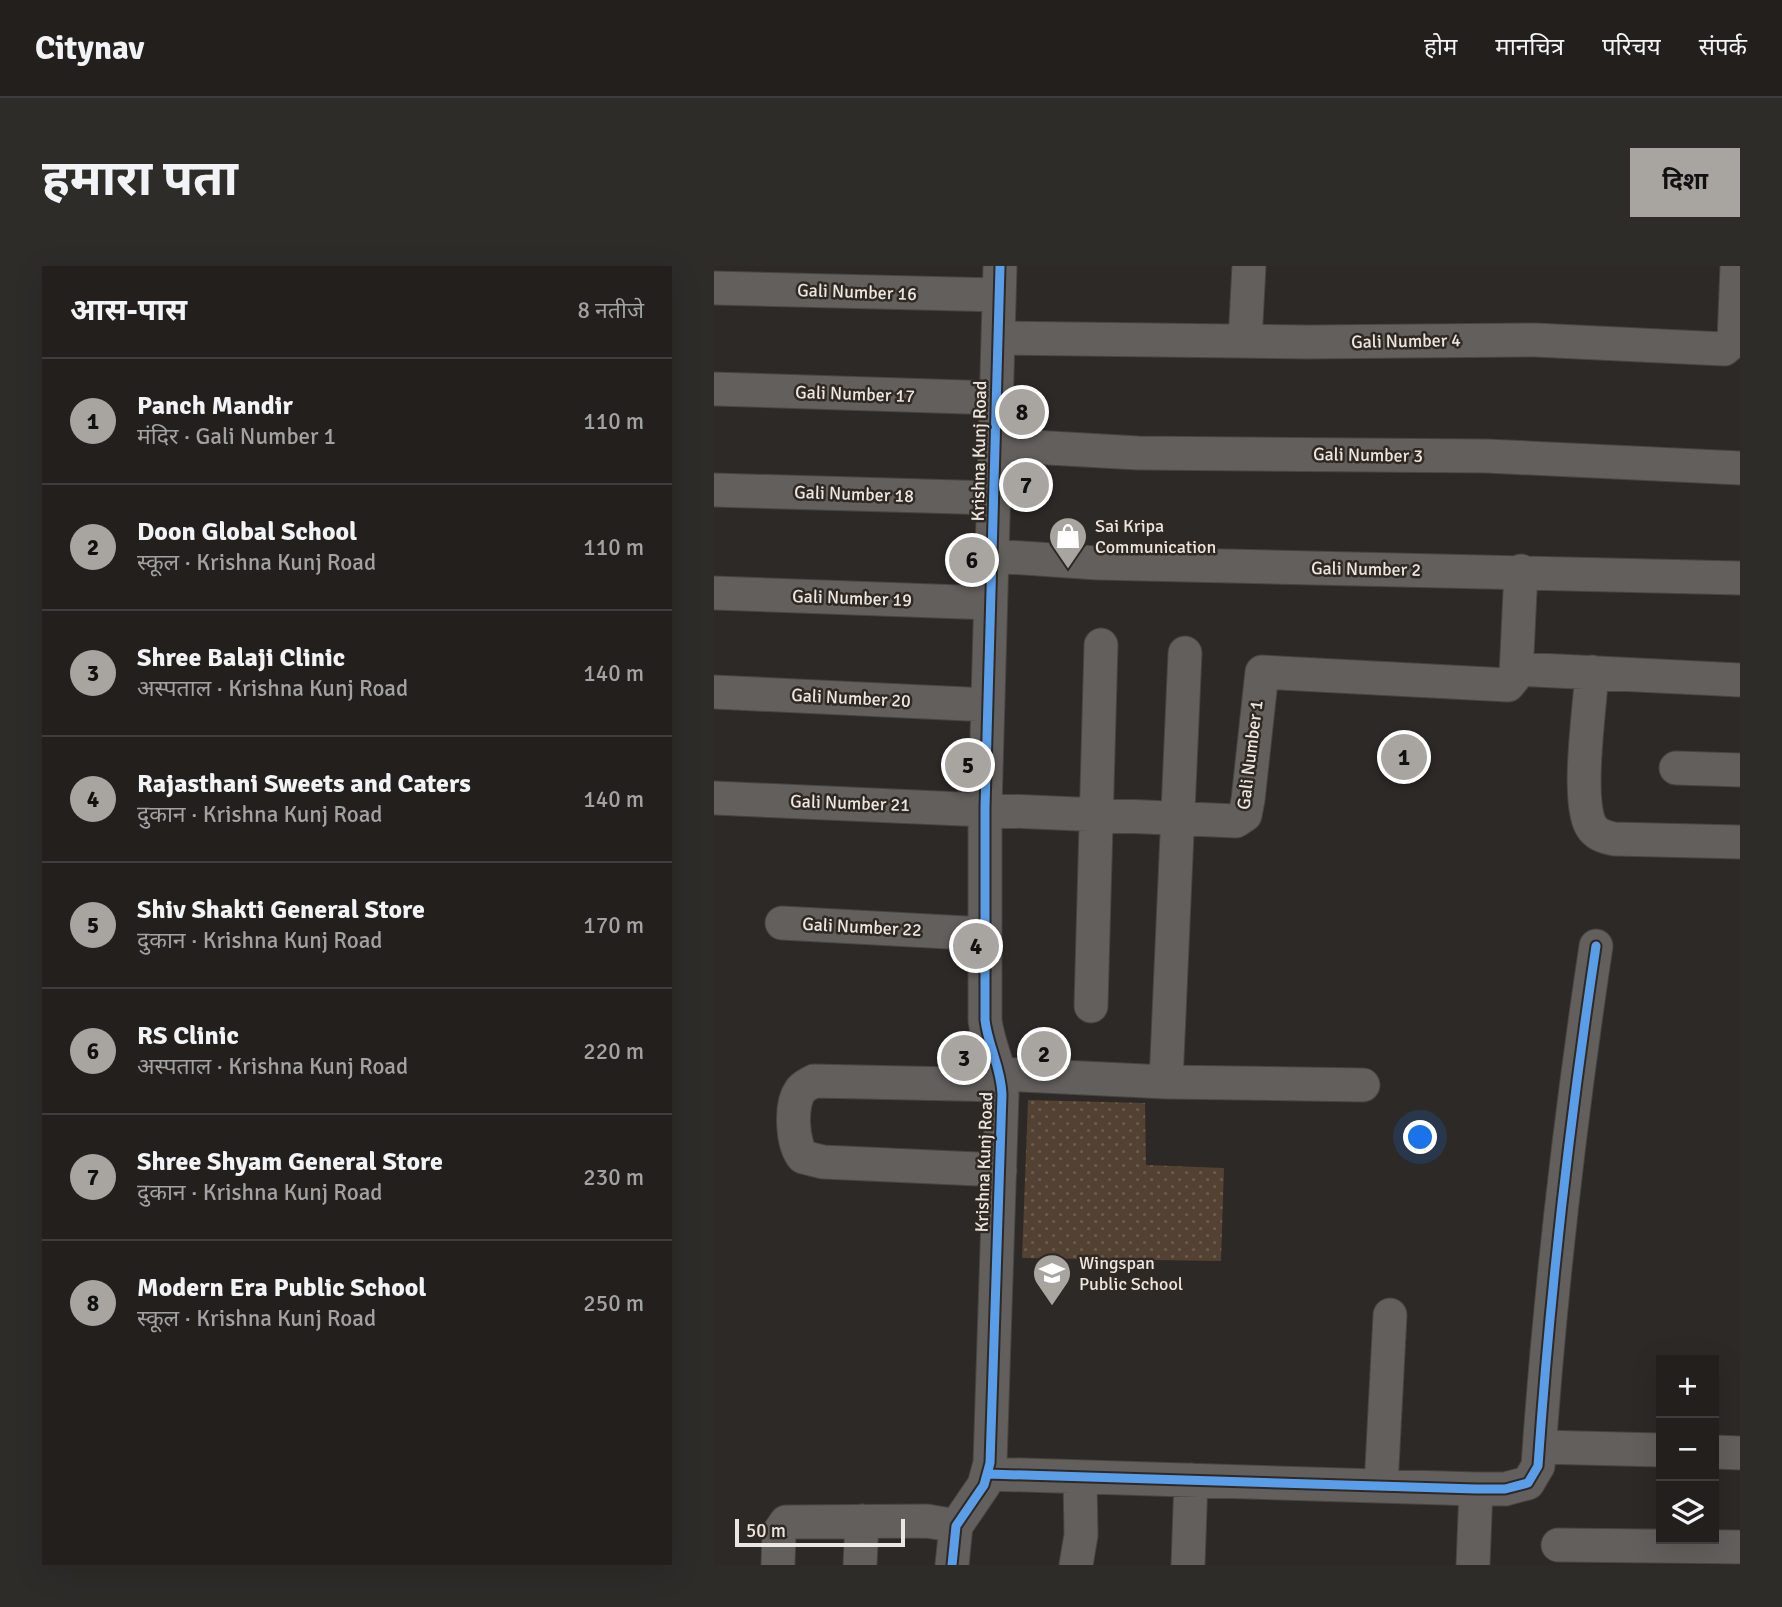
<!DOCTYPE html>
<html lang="hi">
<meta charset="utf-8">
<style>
body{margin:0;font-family:Signika,"Noto Sans Devanagari",sans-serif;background:#2e2c29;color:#f1f3f6}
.controls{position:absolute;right:21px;bottom:21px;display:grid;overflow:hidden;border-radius:0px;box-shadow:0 7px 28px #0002}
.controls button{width:63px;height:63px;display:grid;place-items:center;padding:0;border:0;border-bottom:2px solid #3f3d3b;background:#221f1c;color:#f1f3f6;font:35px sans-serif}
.scale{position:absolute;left:21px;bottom:18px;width:170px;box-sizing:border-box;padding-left:7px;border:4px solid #ebe6e2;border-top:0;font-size:19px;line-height:24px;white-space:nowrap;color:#ebe6e2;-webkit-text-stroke:5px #302923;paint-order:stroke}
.you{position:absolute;left:707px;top:872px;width:24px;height:24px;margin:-18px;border:5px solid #fff;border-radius:50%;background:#1a73e8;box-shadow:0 0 0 10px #1a73e833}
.badge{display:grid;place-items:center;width:46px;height:46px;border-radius:50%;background:#a8a4a0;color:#111;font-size:23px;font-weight:700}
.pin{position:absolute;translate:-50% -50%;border:4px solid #fff;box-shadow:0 2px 7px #0006}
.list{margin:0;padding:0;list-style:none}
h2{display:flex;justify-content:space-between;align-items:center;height:91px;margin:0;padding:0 28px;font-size:30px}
h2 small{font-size:23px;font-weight:400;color:#a2a2a3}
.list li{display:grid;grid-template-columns:46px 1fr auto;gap:21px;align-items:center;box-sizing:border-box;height:126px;padding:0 28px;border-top:2px solid #3f3d3b}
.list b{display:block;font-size:26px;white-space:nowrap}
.list p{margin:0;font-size:23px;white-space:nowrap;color:#a2a2a3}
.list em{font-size:23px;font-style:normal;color:#a2a2a3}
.icon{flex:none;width:38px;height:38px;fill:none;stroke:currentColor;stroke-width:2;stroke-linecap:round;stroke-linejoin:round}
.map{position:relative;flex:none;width:1026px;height:1299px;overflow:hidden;border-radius:0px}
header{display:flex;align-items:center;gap:42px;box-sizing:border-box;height:98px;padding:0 35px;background:#221f1c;border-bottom:2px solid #3f3d3b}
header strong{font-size:33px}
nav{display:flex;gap:38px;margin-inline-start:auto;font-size:24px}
.intro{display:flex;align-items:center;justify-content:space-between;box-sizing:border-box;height:168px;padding:0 42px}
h1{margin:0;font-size:49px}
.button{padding:18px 32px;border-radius:0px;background:#a8a4a0;color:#111;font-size:24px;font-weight:700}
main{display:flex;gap:42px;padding:0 42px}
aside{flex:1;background:#221f1c;border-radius:0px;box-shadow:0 7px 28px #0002}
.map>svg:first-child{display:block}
.park{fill:url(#park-dots)}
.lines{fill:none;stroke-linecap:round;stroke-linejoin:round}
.minor-casing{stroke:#484442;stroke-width:35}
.minor{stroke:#625f5c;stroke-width:33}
.cycleway-casing{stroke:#302923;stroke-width:13}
.cycleway{stroke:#5a9eea;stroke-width:9}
.labels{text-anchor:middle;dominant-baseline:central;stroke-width:5;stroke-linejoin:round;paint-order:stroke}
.street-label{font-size:18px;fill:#ebe6e2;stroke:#302923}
.poi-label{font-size:18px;fill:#ebe6e2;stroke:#302923;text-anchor:start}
</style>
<header>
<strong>Citynav</strong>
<nav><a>होम</a><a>मानचित्र</a><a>परिचय</a><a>संपर्क</a></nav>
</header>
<div class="intro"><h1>हमारा पता</h1><a class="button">दिशा</a></div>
<main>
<aside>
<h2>आस-पास<small>8 नतीजे</small></h2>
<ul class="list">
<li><span class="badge">1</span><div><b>Panch Mandir</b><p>मंदिर · Gali Number 1</p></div><em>110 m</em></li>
<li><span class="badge">2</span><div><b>Doon Global School</b><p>स्कूल · Krishna Kunj Road</p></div><em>110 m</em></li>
<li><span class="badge">3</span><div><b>Shree Balaji Clinic</b><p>अस्पताल · Krishna Kunj Road</p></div><em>140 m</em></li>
<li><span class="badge">4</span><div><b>Rajasthani Sweets and Caters</b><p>दुकान · Krishna Kunj Road</p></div><em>140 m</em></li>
<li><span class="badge">5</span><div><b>Shiv Shakti General Store</b><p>दुकान · Krishna Kunj Road</p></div><em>170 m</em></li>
<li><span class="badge">6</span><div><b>RS Clinic</b><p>अस्पताल · Krishna Kunj Road</p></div><em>220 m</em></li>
<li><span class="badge">7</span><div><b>Shree Shyam General Store</b><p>दुकान · Krishna Kunj Road</p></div><em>230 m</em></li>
<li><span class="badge">8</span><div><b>Modern Era Public School</b><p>स्कूल · Krishna Kunj Road</p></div><em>250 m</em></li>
</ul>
</aside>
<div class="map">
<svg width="1026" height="1299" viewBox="0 0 1026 1299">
<defs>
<pattern id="park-dots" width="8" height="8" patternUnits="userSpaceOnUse" patternTransform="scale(1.75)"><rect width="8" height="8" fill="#534132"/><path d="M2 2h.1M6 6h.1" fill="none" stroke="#6c5c4f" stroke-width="1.8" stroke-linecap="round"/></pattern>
</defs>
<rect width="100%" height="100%" fill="#2d2926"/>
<!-- park -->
<path class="park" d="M314,834L431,837L432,899L510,902L507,995L308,992Z"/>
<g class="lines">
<defs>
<path id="minor" d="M0,22L285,29
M284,72L593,76L821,74L1010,83L1020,75L1023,0
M531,75L535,0
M0,123L282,132
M282,179L424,187L772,190L1026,202
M0,224L280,232
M279,290L383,297L1026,312
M0,327L276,337
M802,403L1026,414
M878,406C876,440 862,533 877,560C882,569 891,571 900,573L1026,576
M0,426L274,439
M962,502L1026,504
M0,532L522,555L531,549L534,534L548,406L794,419L802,409L807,305
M68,657L271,668
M377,740L387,379
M287,808L452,816L649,819
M452,816L471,387
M286,904L109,896L89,891C78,878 76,839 86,825C89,820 95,818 100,815L288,819
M826,1181L947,1184
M1000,1186L1026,1187
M274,1208L762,1223H791L814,1217L824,1200C836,1025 856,853 882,680
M667,1220L676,1049
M844,1279L1026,1281
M64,1299L65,1266L72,1256L213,1255L242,1260
M146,1299L148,1255
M238,1299L242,1260L270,1219L276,1197L288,828C287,801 274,780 271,754V542L286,0
M362,1299L367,1269L366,1212
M474,1299L477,1214
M759,1299L762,1223"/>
</defs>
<!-- minor casing -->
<use href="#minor" class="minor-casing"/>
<!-- minor -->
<use href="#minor" class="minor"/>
<defs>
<path id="cycleway" d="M274,1208L762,1223H791L814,1217L824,1200C836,1025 856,853 882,680
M238,1299L242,1260L270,1219L276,1197L288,828C287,801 274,780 271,754V542L286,0"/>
</defs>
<!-- cycleway casing -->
<use href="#cycleway" class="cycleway-casing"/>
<!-- cycleway -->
<use href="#cycleway" class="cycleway"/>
</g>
<!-- icons -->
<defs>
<symbol id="shop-pin" viewBox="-11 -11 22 30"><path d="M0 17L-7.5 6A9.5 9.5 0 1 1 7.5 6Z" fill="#a8a4a0" stroke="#302923"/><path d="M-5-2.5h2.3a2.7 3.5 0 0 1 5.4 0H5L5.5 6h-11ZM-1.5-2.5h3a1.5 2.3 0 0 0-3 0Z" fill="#fff"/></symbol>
<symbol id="school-pin" viewBox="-11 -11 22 30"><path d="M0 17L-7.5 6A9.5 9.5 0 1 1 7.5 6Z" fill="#a8a4a0" stroke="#302923"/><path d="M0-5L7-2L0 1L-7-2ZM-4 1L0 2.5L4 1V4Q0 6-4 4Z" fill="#fff"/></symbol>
</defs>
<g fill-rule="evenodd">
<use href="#shop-pin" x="332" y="248" width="44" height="60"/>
<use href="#school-pin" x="316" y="985" width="44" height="60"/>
</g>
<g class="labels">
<!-- street labels -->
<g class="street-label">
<text transform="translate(143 26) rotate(2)">Gali Number 16</text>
<text transform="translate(692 75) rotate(-1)">Gali Number 4</text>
<text transform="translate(141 128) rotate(2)">Gali Number 17</text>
<text transform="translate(265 185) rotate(-89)">Krishna Kunj Road</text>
<text transform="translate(654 189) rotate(1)">Gali Number 3</text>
<text transform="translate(140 228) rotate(2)">Gali Number 18</text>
<text transform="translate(652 303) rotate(1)">Gali Number 2</text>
<text transform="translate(138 332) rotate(2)">Gali Number 19</text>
<text transform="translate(137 432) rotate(3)">Gali Number 20</text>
<text transform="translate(536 489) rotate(-83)">Gali Number 1</text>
<text transform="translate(136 537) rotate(2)">Gali Number 21</text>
<text transform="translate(148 661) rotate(3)">Gali Number 22</text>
<text transform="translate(270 896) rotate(-88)">Krishna Kunj Road</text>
</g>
<!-- poi labels -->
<g class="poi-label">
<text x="381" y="260">Sai Kripa<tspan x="381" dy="21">Communication</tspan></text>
<text x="365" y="997">Wingspan<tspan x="365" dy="21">Public School</tspan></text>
</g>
</g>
</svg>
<div class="controls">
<button>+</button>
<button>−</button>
<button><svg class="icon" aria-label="layers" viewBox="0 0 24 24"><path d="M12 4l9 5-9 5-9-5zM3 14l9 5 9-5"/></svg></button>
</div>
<div class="scale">50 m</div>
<div class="you"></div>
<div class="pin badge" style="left:690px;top:491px">1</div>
<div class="pin badge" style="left:330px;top:788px">2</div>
<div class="pin badge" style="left:250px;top:792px">3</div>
<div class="pin badge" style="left:262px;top:680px">4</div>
<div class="pin badge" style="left:254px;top:499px">5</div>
<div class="pin badge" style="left:258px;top:294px">6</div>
<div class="pin badge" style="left:312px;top:219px">7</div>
<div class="pin badge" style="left:308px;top:146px">8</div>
</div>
</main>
